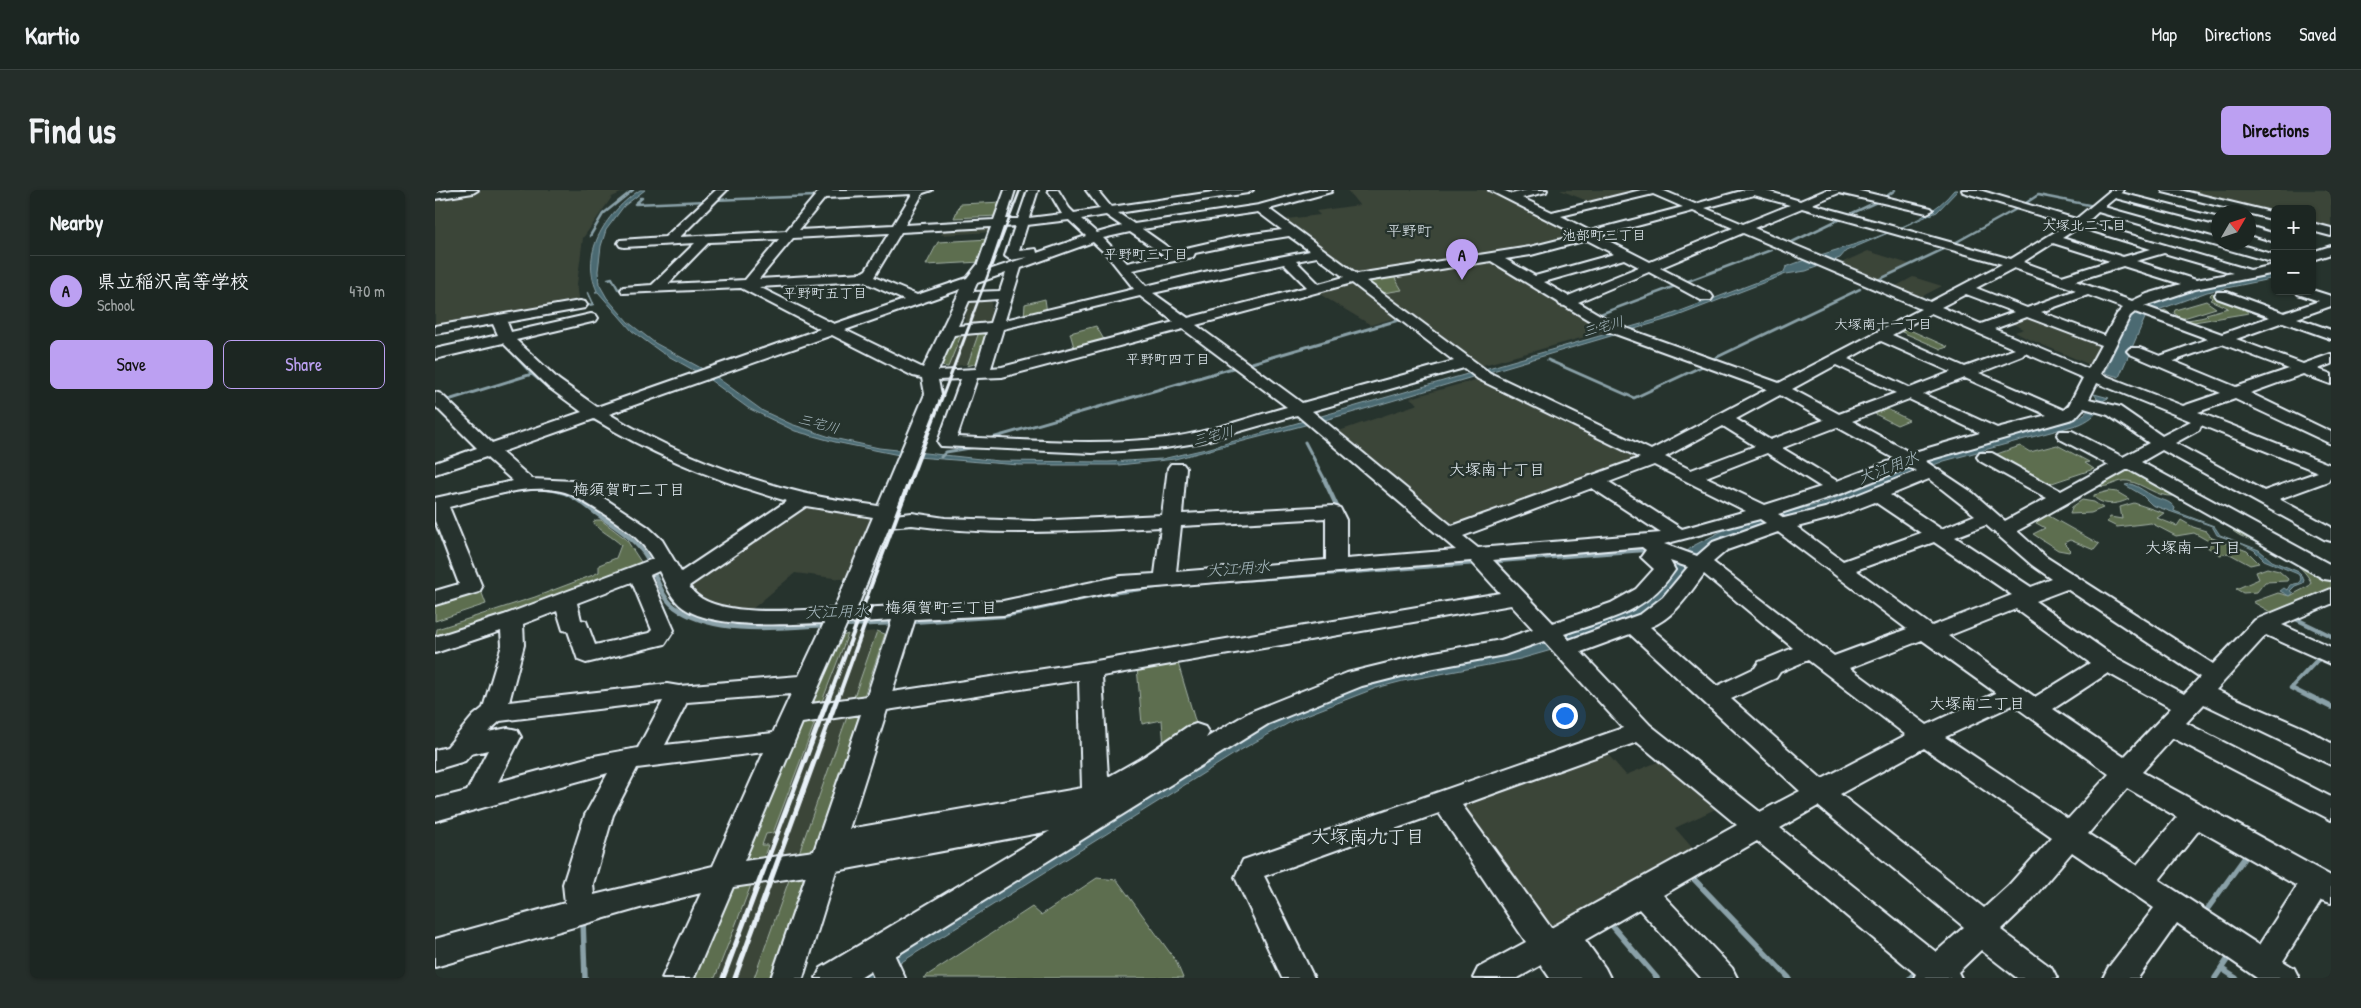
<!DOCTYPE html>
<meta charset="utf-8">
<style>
body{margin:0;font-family:"Patrick Hand","Klee One",sans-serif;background:#252e2a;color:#f1f3f6}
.controls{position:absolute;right:15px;top:15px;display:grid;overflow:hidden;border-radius:8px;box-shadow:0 1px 4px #0004}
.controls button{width:45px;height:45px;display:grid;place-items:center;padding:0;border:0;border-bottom:1px solid #3a4340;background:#1c2622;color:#f1f3f6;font:25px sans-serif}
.compass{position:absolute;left:1776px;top:15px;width:45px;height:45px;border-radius:50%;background:#1c2622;box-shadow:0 1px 4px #0004;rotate:51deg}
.you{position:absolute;left:1129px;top:525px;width:18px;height:18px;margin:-12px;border:4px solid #fff;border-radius:50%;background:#1a73e8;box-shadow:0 0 0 8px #1a73e833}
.badge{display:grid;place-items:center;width:32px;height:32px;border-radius:50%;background:#bca0f2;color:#111;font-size:16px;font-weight:700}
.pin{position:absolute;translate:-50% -41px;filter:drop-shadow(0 1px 2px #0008)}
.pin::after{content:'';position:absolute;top:26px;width:18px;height:15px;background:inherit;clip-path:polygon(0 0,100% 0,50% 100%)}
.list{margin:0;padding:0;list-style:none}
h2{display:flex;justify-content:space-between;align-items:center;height:65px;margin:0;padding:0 20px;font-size:21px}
h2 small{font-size:16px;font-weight:400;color:#a0a5a5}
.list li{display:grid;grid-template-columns:32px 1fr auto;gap:15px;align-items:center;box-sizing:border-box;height:70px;padding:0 20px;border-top:1px solid #3a4340}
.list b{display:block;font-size:19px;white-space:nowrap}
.list p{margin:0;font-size:16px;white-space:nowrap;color:#a0a5a5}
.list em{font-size:16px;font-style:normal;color:#a0a5a5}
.actions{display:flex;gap:10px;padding:15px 20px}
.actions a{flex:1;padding:11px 0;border:1px solid #bca0f2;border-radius:8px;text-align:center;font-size:18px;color:#bca0f2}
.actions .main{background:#bca0f2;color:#111}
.map{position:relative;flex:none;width:1896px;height:788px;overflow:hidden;border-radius:8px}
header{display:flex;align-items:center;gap:30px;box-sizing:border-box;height:70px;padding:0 25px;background:#1c2622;border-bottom:1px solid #3a4340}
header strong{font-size:24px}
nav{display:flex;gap:28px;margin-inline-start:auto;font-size:18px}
.intro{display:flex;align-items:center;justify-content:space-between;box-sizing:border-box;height:120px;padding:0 30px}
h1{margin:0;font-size:35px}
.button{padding:12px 22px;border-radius:8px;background:#bca0f2;color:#111;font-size:18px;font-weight:700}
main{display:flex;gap:30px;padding:0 30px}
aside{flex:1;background:#1c2622;border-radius:8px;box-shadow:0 1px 4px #0004}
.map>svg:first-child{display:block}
.built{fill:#3b4439}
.green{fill:#5d6e50;stroke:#a2b0a4}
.water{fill:#4b6b72;stroke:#8aa1a8}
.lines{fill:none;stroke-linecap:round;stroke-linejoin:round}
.stream-far3{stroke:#8aa1a8;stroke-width:2.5}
.stream-far2{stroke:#8aa1a8;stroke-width:3}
.stream-far1{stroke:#8aa1a8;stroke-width:4.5}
.stream{stroke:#8aa1a8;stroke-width:5.5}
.minor-casing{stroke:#e8f1f8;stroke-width:4}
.minor{fill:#26332d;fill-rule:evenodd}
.rail-far3{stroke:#e8f1f8;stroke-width:2.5}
.rail-far2{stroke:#e8f1f8;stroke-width:3}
.rail-far1{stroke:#e8f1f8;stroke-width:4}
.rail{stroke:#e8f1f8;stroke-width:5}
.labels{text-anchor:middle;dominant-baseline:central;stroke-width:5;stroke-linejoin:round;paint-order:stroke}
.far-neighbourhood-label{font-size:14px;fill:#e8f1f8;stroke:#26332d}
.far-water-label{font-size:14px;font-style:italic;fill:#a9bbc2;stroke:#26332d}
.far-quarter-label{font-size:15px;fill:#e8f1f8;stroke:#26332d}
.water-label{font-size:16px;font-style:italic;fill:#a9bbc2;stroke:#26332d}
.neighbourhood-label{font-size:16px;fill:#e8f1f8;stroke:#26332d}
.near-neighbourhood-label{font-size:19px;fill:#e8f1f8;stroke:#26332d}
</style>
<header>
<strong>Kartio</strong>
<nav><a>Map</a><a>Directions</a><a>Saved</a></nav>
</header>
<div class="intro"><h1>Find us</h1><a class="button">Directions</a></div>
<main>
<aside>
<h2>Nearby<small></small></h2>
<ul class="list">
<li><span class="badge">A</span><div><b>県立稲沢高等学校</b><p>School</p></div><em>470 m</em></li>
</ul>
<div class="actions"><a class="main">Save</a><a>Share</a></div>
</aside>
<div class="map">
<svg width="1896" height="788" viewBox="0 0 1896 788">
<rect width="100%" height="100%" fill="#26332d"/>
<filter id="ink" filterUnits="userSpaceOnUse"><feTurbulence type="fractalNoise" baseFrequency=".02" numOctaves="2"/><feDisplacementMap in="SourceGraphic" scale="10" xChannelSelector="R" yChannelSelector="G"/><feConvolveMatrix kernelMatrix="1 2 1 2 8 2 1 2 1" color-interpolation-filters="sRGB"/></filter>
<g filter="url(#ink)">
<!-- built -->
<path class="built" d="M45,0H192L177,7L148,48L142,94L145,114L0,139V7Z
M912,0H1056L1109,25L1107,27L1145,44L1057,67L1175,140L1041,177L971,125L936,135L881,102L915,92L942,104L966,99L926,87L843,30L885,25L881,21L924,15Z
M1125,0H1200V2L1160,14Z
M1741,0H1896V39L1877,35V19H1840V25Z
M556,35L557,42L506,45L510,37Z
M1433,61L1474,74L1441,90L1404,74Z
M1478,87L1507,96L1484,108L1459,97Z
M556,108L557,133L530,137L532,111Z
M1591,124L1668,153L1653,174L1591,148L1580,142L1589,139L1571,131Z
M544,142V173L513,177L504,176L518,145Z
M1047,188L1211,268L1017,339L898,243L983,214L975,208Z
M368,313L442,325L414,390L360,383L316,420L284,416L258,403L253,394Z
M442,441L450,444L428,509L371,516L399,449L413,444Z
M424,526L378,661L304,674L365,534Z
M1169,560L1191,585L1230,569L1287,616L1240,638L1261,662L1114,742L1023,612Z
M369,687L336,788H258L294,698Z"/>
<!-- green -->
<path class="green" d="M568,12L563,26L519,28L525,14Z
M554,49L546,72L491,75L503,52Z
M958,85L967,100L942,104L927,89Z
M1777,103L1802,114L1814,123L1747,134L1743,132C1753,129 1764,129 1773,126L1771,124L1793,118L1775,110L1777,108L1775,105Z
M610,109L612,123L589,128L590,114Z
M1771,111L1781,118L1739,131L1720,125L1730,120L1734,123L1730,125L1738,128L1743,126L1739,123L1740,120Z
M661,136L671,153L640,161L635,143Z
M1466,136L1513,157L1506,159L1460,139Z
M544,142L553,143L544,173L532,176Z
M527,143L513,177L504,176L518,145Z
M1446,216L1474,230L1462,235L1434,221Z
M1622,255L1654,272L1650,273L1659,279L1608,296L1559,265L1585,256L1595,262Z
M1692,277L1738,302V306C1721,307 1709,294 1693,291C1682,289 1674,299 1663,296Z
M1674,301L1682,302L1694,309C1682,315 1668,316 1659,307V305Z
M1647,310L1659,312L1668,318L1656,323L1635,324L1637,317Z
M1699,313L1729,323L1722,328L1742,336L1746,330L1758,337L1771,341L1777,348L1812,361L1824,373L1815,375L1793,363L1785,365L1772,357L1777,353L1759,343L1741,346L1716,333L1682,337L1672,332L1675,327L1687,329L1685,317Z
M1606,324L1614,326L1664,354L1659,360L1635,350L1629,353L1636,360L1634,362L1623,360L1598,344L1610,338L1596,330Z
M161,330H166L191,349L206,372L184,383L132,401L0,452L2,439L100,407L158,385L164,382V375L181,368L186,355C177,346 166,342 158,332Z
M1801,339L1896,387V399L1837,423L1818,412L1843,403L1855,406L1874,396L1876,392C1867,373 1839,358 1819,351C1811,348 1806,347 1798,341Z
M1832,378L1844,381L1853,389L1852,391L1830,392L1822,402L1808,403L1801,399L1824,389L1821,382Z
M45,398L51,414L0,431V412Z
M442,441L450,444L428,509L418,510Z
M413,444L386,514L371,516L399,449Z
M742,470L762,537L729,558L727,530L707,534L702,477Z
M424,526L378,661L364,663L412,527Z
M380,532L338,643L331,644L327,655H333L328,669L304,674L365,534Z
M369,687L336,788H319L354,690Z
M662,688L682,690L741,771L748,788H488L597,717L606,725Z
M316,695L280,788H258L294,698Z"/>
<!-- water -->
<path class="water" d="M205,0H210L189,16L171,40L166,56L163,81L164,94L172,108L193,132L220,153L277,184L328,221L356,234L398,248L444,258L564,271L673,272L727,269L775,258L1227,128L1349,82L1351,77C1402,56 1485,44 1519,0H1523L1502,22L1411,61L1405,68L1371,81L1351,84L1240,127L916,223L740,269L684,275H584L469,266L400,252L360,241L313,218L271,187L226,162L197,141L163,102H160L162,101C144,61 173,21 205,0Z
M1840,82V88L1772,102L1715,123L1710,128L1684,187L1670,183C1676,169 1688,135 1698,124C1718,102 1808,89 1840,82Z
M1659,204L1674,208L1669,210C1663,223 1658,228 1645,234L1509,271L1392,317L1288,347L1260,365L1226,411L1196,429L1120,459L1085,469L968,491L941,498L861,529L804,561L441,788H405L812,537L887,503L1071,460L1229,392L1248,365L1258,356L1289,340L1312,331L1385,314L1510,265L1639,230C1651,224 1656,219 1662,208Z
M1696,294C1705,297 1710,302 1718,306C1727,311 1733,309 1740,318L1739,321L1779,336L1785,345L1824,360L1837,371L1864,382L1869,390L1868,393L1860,396L1855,401L1858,403L1854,406L1845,401L1849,398L1852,400L1855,395L1864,393L1866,389L1863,384L1829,370L1819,360L1805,353L1782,345L1777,336L1717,315L1707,305L1690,295Z"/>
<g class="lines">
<!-- stream-far3 -->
<path class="stream-far3" d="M205,8H207L200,14L272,11
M1448,9L1460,0
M279,10L381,6
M1588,15L1603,5L1659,16
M1411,26L1446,10
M155,46L168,24L198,0
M1355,53L1407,28
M1516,55L1585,17
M173,89L177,88L183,99L193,98
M1443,90L1513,57
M1248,93L1336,60
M147,117L158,114L153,103
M1160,126L1243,95
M1366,127L1425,99"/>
<!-- stream-far2 -->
<path class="stream-far2" d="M69,154L97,184L115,199
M1113,170L1199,208L1272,174
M1274,171L1368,126
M810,175L967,129
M124,205L144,220
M10,211L97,184
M159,230L173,237
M557,248L801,177
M870,252L891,292
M506,267L511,262L541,257"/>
<!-- stream-far1 -->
<path class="stream-far1" d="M890,291L905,323
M0,320C37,312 93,289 130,303C143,308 154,318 165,326C181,337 197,347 209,363C222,381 223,408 244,420C287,446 345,437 393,435
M1062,371L1207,360L1214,362
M789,391L1040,373
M1861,427L1859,428L1896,446
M475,432L569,426L668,404L727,396
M405,435L460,433
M1876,508L1856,498L1887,465"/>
<!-- stream -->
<path class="stream" d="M1874,506L1896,517
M1255,685L1354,788
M1768,725L1813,663
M148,730L150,788
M1173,731L1222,788
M1787,779L1801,788
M1475,788L1482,781
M1780,788L1796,764"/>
<defs>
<path id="minor" d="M17,0H43L38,3L0,9V3Z
M281,0H292L245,47L351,41L385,0H497L488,3L470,35L559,30L570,0H580L571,29H583L593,0H603L594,28L627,24L613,0H623L634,18L639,23L665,19L651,0H662L676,17L791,0H818L813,3L683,23L699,34L824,15L879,0H897L896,2L834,19L922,84L1095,57L1143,45L1054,0H1068L1077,4L1092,0H1112L1111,2L1087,8L1117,22L1206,0H1227L1260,14L1310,0H1328L1365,11L1391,0H1421L1496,18L1498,20L1492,23L1404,3L1377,14L1576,69L1633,34L1528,2L1527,0H1544L1641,29L1676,0H1688L1686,3L1784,28V35L1680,8L1669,17L1784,49V52H1796L1840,65V73L1663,22L1652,32L1815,80L1840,75V83L1760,99L1709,116L1787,144L1835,127L1782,108L1780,105L1782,102H1792L1849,123L1884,111L1863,104L1861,101H1877V100L1896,106V116L1862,128L1896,140V149L1848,132L1801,149L1868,174L1896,164V174L1883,179L1896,184V194L1868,184L1815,203L1896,242V254L1800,209L1763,222L1896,275V286L1893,291L1844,309L1896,337V351L1889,349L1727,260L1706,272L1896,375V390L1889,389L1693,279L1582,341L1611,367L1778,474L1820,430L1896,399V414L1847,435L1896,457V474L1831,445L1781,500L1871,539L1896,553V575L1769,514L1751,533L1896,607V630L1738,548L1707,582L1896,686V713L1886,710L1848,771L1859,778L1864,788H1822L1742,733L1703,788H1668L1673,778L1719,718L1637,662L1593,714L1566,740L1617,778L1622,788H1582L1546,760L1523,782L1526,788H1479L1481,784L1322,651L1228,705L1297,778L1302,788H1266L1204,719L1150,750L1170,778L1175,788H1115L1106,775L1083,788H1038L1043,778L1091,752L1004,623L829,686L879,788H847L800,687L808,670L1188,538L1109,451L1069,465L994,479L927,496L833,534L460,766L470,788H439L436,781L425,788H381L386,778L615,641L401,681L368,788H336L371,686L298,697L259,788H227L266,703L205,718L0,777V749L130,713L128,694L150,625L173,583L0,631V609L32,601L53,560L36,564L30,571L0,580V560L12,557L38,526L48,518L67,455L66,441L0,463V447L69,425L218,369C202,340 166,323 138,305C101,289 51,308 14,317L47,397L44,402L0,415V401L24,394L0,331V308L78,291L51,267L0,284V273L42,258L0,216V202L6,204L57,253L147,222L113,197L68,153L0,169V159L63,145L58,134L0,144V136L145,111L150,112L152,115L150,118L72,132L76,142L156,124L161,125L163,128L161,131L81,150L124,190L162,217L385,139L306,98L188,103L186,100L188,97L217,95L260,53L189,57L185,56L183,53L185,50L230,47ZM477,4L458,35L364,40L390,8ZM1218,4L1248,17L1155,41L1126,26ZM1319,5L1355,15L1308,34L1270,18ZM1367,18L1567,74L1495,112L1319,38ZM1258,21L1298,38L1215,72L1164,46ZM823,22L847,40L803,46L751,58L749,61L741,63L707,39ZM671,25L687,36L662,43L646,29ZM634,30L651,46L602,63L601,59L584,61L592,35ZM580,36L570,66L576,70L593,67L551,81L555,75L568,37ZM556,37L543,74L532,88L482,105L439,87L466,42ZM1644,37L1716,59L1688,67L1627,48ZM695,42L729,65L692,73L668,48ZM454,43L431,80L426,83L324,89L358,48ZM1308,43L1486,119L1344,193L1182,135L1143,112L1214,82L1266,110H1276L1278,107L1276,104L1225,78ZM854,46L875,61L782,79L711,96L697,80L758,67L760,63L803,54ZM344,49L310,90L233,94L274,52ZM1152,50L1179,64L1100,86L1070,69L1096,65ZM658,52L672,65L699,99L570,130L586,78ZM1618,53L1675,71L1627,86L1588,72ZM1729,63L1798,83L1761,90L1701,71ZM882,67L909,87L884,94L861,71ZM1189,69L1204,77L1133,106L1109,92ZM1056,71L1123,112L1125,115L1130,116L1172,141L1332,199L1216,260L1055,183L931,91ZM849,74L872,97L753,128L718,103ZM1688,76L1746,94L1712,104L1697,111L1640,91ZM1579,78L1641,100L1592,118L1541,98ZM571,83L565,101L538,102L542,93ZM427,91L469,110L399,134L324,97ZM917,93L1019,171L867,213L761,135ZM526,99L488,178L410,140ZM1531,104L1579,122L1546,134L1506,117ZM1653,105L1688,118L1682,124L1670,146L1606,122ZM705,106L739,132L567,177L556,178L568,139ZM563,109L555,133L523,136L534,111ZM1700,122L1773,149L1725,166L1705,158H1695L1692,161L1695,164L1786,203L1748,216L1666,184L1695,126ZM1496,123L1580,159L1530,177L1457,145ZM1592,127L1666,155L1653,179L1559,139ZM748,139L852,217C812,228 772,243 731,248C662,256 592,250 522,247L542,188L567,187ZM552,142L541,179L503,181L519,145ZM397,145L478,186L487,188L490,204L443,316C418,312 392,309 368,303C300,286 233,260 174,224ZM1446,151L1516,182L1475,198L1413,169ZM1787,154L1854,179L1801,197L1738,171ZM1590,163L1648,188L1634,215L1629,220L1544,183L1587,166ZM1401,175L1461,203L1404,224L1357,199ZM1029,178L1043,189L1205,268L1017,336L877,221ZM1530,188L1612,225L1562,238L1488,204ZM526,189L503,252L506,256L657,263L730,258L767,252L862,225L1021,360L911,369V330L905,318L898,316L747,324L751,278L748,274H736L733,278L727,325L599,331L510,328L477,323L459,325L506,204L503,190ZM1662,193L1756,231L1727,246L1685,217L1654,209ZM1345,205L1389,230L1335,250L1301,229ZM1474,209L1545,243L1476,263L1417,231ZM1649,218L1673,225L1714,253L1688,267L1637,241H1625L1622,245L1625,249L1674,275L1626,301L1557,263H1545L1542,267L1545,271L1612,308L1570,331L1538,303L1490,271L1634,230L1640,228ZM159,229C219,266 285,292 352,311L246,382L227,350L213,337L152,297L138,291L97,289L66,262ZM1766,235L1883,282L1829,301L1740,253L1764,240ZM1288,236L1320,256L1256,280L1230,267ZM1402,237L1460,269L1402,291L1347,258ZM1332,263L1386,297L1330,315L1271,287ZM1219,275L1311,321L1247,339L1174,292ZM1474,277L1482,281L1390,318L1349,328L1343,324L1408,303ZM1494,289L1540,325L1506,339L1455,305ZM1157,298L1226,343L1043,358L1028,346ZM1440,312L1486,343L1408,371L1362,337L1404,326ZM371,316L438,327L399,419C364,419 273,431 254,396ZM891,328V370L741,382L746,336ZM1325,329L1331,333L1278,352L1262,366L1229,354ZM477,335C560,347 643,341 726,337L720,384L686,386L568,411L422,418L454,337ZM1551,335L1597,375L1617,389L1596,397L1520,347ZM1343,342L1472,439L1399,466L1278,372L1292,360ZM1499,352L1577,405L1497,436L1421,380ZM1207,357L1211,360L1206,367L1219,379L1201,399L1176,413L1118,433L1058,370ZM1036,371L1065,403L655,472L457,502L480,429L568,425L686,400ZM1235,371L1253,377L1228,407L1206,424L1134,450L1129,444C1176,428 1211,423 1240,380ZM224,381C230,392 233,402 241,411C266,441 352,434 389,433L364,486L244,496L232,494L74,512L89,455L88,434L122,421L128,440L133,441L143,470L151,473L230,454L239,440L215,385ZM1269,384L1358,458L1324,472L1320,478L1282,496L1215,437C1239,428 1254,404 1269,384ZM197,392L217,440L214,443L160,455L151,431L146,430L142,413ZM1632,399L1765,487L1749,504L1680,467L1600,411ZM1076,415L1098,439L1066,450L994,463L912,483L815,522L771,548L774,543L770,537L761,534L752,537L710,566L673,587L667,486ZM1581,419L1655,473L1600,507L1513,446ZM457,430L432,506L376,514L412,433ZM1195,444L1365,601L1325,622L1215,535L1146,462ZM1487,450L1561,503L1492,535L1415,478ZM1373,470L1471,545L1387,589L1296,509L1341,488L1345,482ZM1673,483L1736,518L1689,567L1618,519ZM644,490L647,598L414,639L452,520ZM356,504L338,543L230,555L252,512ZM228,511L203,558L159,566L63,592L86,547L82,540L73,538L53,542L65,531ZM1578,515L1674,584L1633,629L1510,547ZM426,524L379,661L309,671L367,533ZM1202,552L1302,635L1116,738L1027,615ZM1489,558L1617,647L1573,696L1549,718L1405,604ZM329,562L278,676L159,705L158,694L178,625L202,578ZM1692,598L1742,627L1702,675L1653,644ZM1383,616L1529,737L1501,762L1345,638ZM1764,640L1862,696L1824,755L1724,690Z
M1727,0H1745L1840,23V30L1728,2Z
M1877,33L1896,38V46L1877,41Z
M1814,36L1840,44V52L1814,44Z
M1896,56V64L1877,70V62Z"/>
</defs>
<!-- minor casing -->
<use href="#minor" class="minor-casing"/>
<!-- minor -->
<use href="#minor" class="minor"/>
<!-- rail-far3 -->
<path class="rail-far3" d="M537,127L585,0"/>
<!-- rail-far2 -->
<path class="rail-far2" d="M475,292L538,126"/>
<!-- rail-far1 -->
<path class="rail-far1" d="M394,508L475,291
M403,508L436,417"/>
<!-- rail -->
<path class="rail" d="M288,788L394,506
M300,788L403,506"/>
</g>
</g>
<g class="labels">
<!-- far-neighbourhood labels -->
<g class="far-neighbourhood-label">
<text x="1649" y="34">大塚北二丁目</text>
<text x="1169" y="44">池部町三丁目</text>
<text x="711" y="63">平野町三丁目</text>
<text x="390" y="102">平野町五丁目</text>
<text x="1448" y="133">大塚南十一丁目</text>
<text x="733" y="168">平野町四丁目</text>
</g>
<!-- far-water labels -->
<g class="far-water-label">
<text transform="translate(1168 136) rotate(-16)">三宅川</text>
<text transform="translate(384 233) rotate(15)">三宅川</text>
<text transform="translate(778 245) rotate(-14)">三宅川</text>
</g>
<!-- far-quarter labels -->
<g class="far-quarter-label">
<text x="974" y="40">平野町</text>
</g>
<!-- water labels -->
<g class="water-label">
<text transform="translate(1453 277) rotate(-21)">大江用水</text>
<text transform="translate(803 378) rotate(-4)">大江用水</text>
<text transform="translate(402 421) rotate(-2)">大江用水</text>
</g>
<!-- neighbourhood labels -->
<g class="neighbourhood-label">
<text x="1062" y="279">大塚南十丁目</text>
<text x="194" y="299">梅須賀町二丁目</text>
<text x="1758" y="357">大塚南一丁目</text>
<text x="506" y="417">梅須賀町三丁目</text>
<text x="1542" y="513">大塚南二丁目</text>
</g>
<!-- near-neighbourhood labels -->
<g class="near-neighbourhood-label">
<text x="933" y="646">大塚南九丁目</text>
</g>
</g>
</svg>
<div class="controls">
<button>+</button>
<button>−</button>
</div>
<svg class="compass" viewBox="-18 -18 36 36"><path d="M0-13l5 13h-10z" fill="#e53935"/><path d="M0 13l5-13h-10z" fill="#a0a5a5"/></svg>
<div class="you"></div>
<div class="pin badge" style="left:1027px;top:90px">A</div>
</div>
</main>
